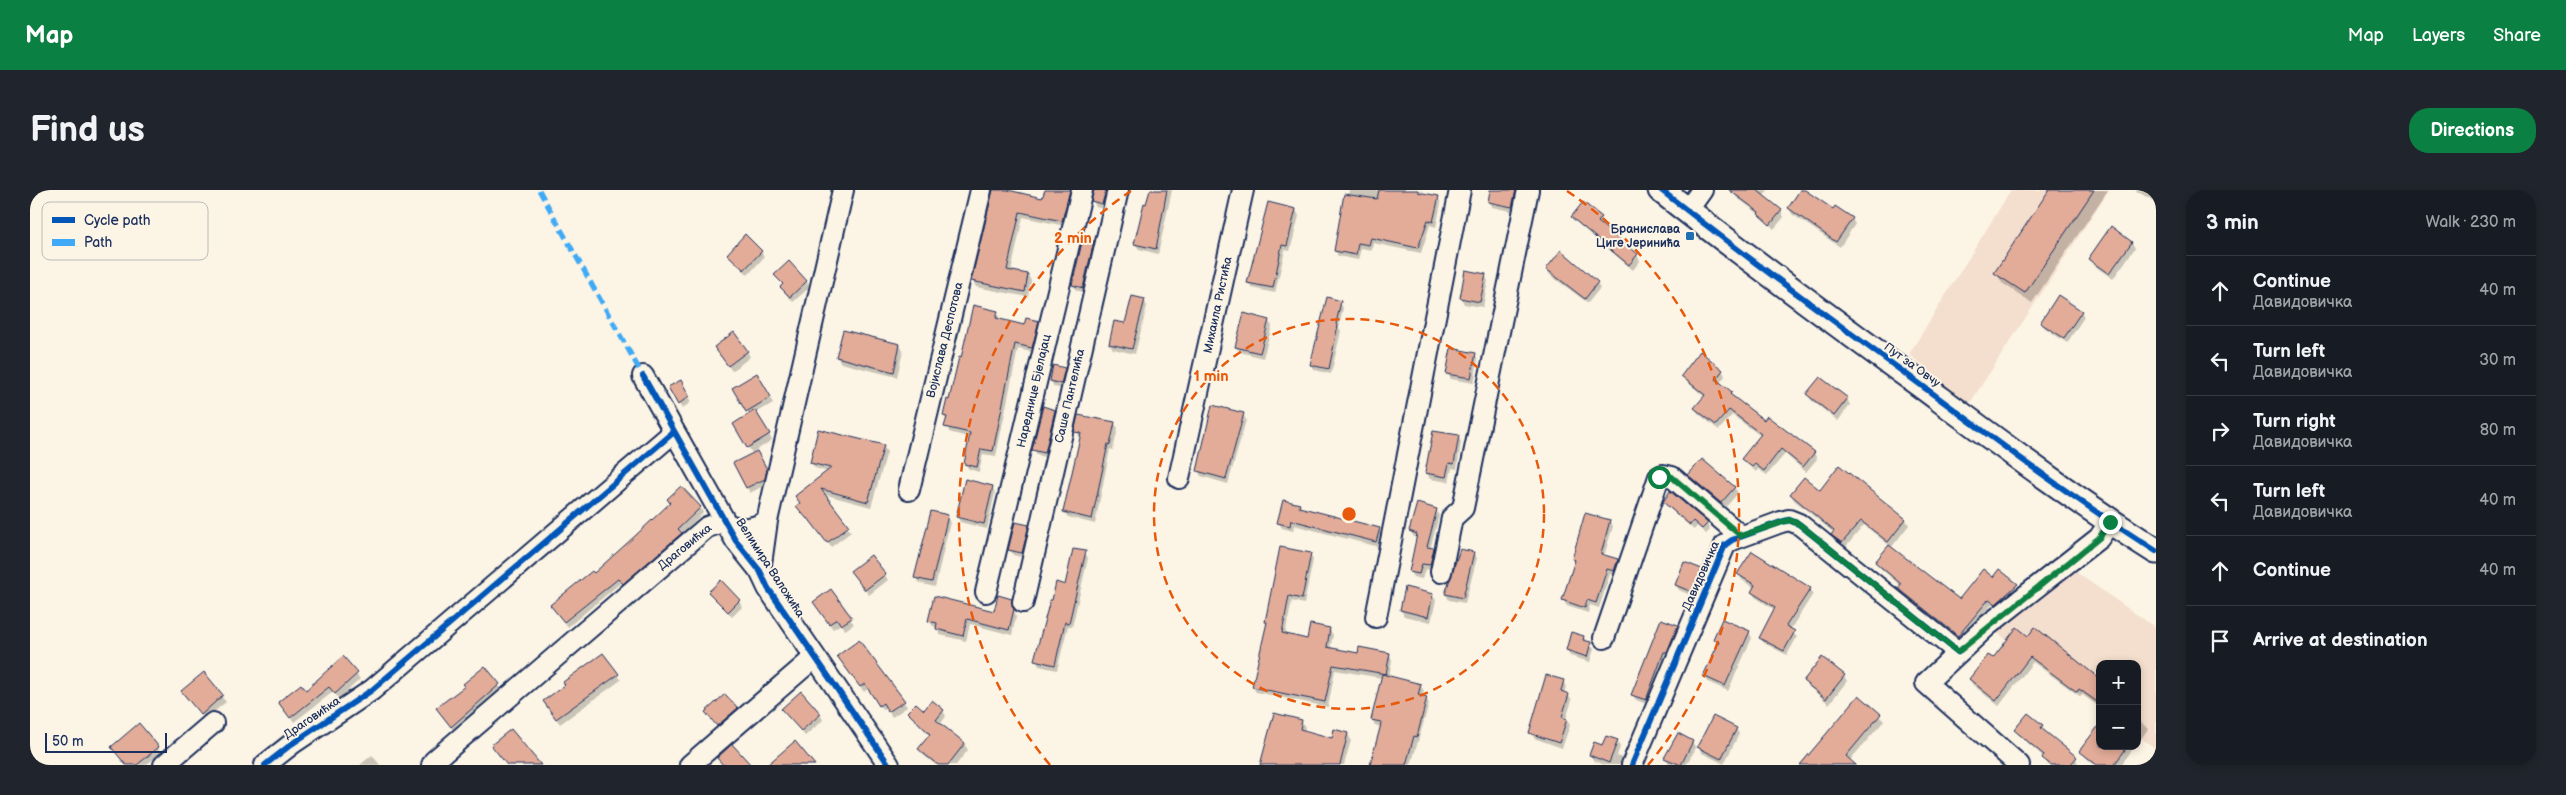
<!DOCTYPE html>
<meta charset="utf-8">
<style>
body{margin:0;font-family:"Balsamiq Sans",sans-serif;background:#20242c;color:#f1f3f6}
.controls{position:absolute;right:15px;bottom:15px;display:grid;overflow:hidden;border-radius:10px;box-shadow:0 2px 8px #0003}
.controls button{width:45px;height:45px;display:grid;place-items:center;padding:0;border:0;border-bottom:1px solid #363941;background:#171b24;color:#f1f3f6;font:25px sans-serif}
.scale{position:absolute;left:15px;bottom:12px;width:122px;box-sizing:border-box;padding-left:5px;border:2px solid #1b2f5e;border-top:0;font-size:14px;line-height:18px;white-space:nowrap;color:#1b2f5e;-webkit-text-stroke:4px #fcf5e5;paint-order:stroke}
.stop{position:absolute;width:15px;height:15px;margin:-11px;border:4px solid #0b8043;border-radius:50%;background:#fff}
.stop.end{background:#0b8043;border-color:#fff;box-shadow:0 1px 5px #0008}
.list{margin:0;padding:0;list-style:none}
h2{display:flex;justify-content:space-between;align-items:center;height:65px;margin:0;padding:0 20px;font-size:21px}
h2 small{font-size:16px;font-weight:400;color:#9ea1a6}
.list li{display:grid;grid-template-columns:32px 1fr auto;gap:15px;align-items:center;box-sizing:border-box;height:70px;padding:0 20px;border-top:1px solid #363941}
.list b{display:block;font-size:19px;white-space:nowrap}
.list p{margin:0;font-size:16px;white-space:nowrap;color:#9ea1a6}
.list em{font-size:16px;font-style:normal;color:#9ea1a6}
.icon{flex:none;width:28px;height:28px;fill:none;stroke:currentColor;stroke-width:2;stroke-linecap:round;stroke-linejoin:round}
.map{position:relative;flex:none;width:2126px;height:575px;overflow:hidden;border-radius:20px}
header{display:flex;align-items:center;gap:30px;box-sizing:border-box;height:70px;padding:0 25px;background:#0b8043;color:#fff}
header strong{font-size:24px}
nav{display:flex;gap:28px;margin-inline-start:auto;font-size:18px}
.intro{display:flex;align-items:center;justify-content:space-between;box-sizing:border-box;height:120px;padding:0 30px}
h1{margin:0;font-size:35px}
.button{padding:12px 22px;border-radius:20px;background:#0b8043;color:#fff;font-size:18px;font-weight:700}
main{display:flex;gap:30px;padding:0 30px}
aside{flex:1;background:#171b24;border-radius:20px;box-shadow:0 2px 8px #0003}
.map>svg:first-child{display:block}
.built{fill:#f4dfce}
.shadow{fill:#0003}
.building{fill:#e2ac98;stroke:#1b2f5e}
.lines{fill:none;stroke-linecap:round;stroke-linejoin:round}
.minor-casing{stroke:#1b2f5e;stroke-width:24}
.tertiary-casing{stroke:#1b2f5e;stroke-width:29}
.minor{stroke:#fcf5e5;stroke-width:20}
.tertiary{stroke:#fcf5e5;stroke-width:25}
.quiet{stroke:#3fa9f5;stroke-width:5;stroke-dasharray:10 5;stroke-linecap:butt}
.cycleway-casing{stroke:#fcf5e5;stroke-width:9}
.cycleway{stroke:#0057b8;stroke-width:6}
.route{stroke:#0b8043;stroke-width:6}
.ring{fill:none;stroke:#e8590c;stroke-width:2.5;stroke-dasharray:9 6}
.poi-dot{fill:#1f6fb2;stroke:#fcf5e5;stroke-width:2}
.labels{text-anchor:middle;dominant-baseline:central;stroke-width:4;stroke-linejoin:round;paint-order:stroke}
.poi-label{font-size:12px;font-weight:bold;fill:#1b2f5e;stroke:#fcf5e5;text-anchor:end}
.street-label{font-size:12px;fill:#1b2f5e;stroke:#fcf5e5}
.key{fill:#fcf5e5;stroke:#b8babc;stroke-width:1}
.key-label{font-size:14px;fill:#1b2f5e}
.centre{fill:#e8590c;stroke:#fcf5e5;stroke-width:2.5}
.ring-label{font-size:15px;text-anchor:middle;font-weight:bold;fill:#e8590c;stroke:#fcf5e5;stroke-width:4;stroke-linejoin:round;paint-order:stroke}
</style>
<header>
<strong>Map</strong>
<nav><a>Map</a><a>Layers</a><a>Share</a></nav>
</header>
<div class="intro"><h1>Find us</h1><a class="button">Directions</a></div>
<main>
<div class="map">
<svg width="2126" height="575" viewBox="0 0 2126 575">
<rect width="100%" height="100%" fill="#fcf5e5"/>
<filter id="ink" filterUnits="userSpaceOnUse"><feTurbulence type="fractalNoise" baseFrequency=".02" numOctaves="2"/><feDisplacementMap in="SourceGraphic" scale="10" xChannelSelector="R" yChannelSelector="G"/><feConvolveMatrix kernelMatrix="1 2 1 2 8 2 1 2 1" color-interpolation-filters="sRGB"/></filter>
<g filter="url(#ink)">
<!-- built -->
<path class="built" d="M1981,0H2079L1938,216L1879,164Z
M2043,380L2126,438V559L2107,545V474H2070V518L1966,442Z"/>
<!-- shadow -->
<path class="shadow" d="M964,0L1013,10L1015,0H1046L1035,36L993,27L981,82L998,85L1001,91L998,107L946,97L943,91Z
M1064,0H1079L1075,19L1066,17L1063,11Z
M1120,0H1142L1128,64L1109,59L1105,54Z
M1319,0H1392L1391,4L1408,8L1411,13L1406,37L1400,35L1391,63L1343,53L1342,60L1331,58L1328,70L1308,66L1305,60Z
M1461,0H1489L1485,22L1462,17L1459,11Z
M1704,0H1738L1733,7L1751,21L1754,27L1744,39L1729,24L1706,7Z
M1773,0L1804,21L1822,29L1825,34L1810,57L1762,24L1759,18Z
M2021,0H2078L2002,113L1972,93L1966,83Z
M2104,0H2126V12Z
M1266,20L1269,26L1260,61L1255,60L1245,103L1222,98L1218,93Z
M1542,27L1571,28L1574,34L1572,36L1607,65L1610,71L1603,80L1546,32Z
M2081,38L2102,53L2105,58L2083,89L2062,74L2059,69Z
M1063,52L1066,58L1056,103L1046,100L1043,95Z
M731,61L734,67L718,85L698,64Z
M1517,79L1567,93L1570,98L1558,113L1520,85Z
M746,85L776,91L780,97L763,112L755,103L752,97L754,95Z
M1455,85L1458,91L1453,117L1434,114L1431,108Z
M1114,110L1117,116L1105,164L1083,159L1080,154Z
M1310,112L1313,118L1309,138L1311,141L1301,184L1285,180L1281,174Z
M2051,121L2054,127L2037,153L2015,138L2012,133Z
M967,122L970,130L995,137L1008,132L1011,138L1005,163L988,159L966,266L953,264L949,282L939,279L935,274L941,248L919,242L915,226L932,169Z
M1238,131L1242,136L1233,168L1210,162L1206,157Z
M813,142L870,155L873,161L867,187L811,173L807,167Z
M717,161L720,167L702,181L689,163Z
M1445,164L1448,170L1444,193L1421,189L1417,183Z
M1034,179L1037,184L1034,199L1024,197L1021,191Z
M1692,180L1695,186L1689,194L1705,209L1734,232L1784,263L1787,269L1776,282L1755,264L1737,285L1728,279L1726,282L1713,269L1731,246L1702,225L1689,240L1669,224L1665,219L1675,207L1656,191L1652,186Z
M726,185L743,213L726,223L742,250L722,263L704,234L720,225L704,198Z
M650,192L661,212L652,219L640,197Z
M1778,204L1817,209L1820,215L1808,231L1781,210Z
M1183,216L1213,224L1216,230L1198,294L1171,286L1168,281Z
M1024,221L1028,226L1018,268L1007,265L1004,259Z
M1084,233L1088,238L1083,260L1080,259L1065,334L1038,327L1034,322L1051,248L1046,241Z
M1428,246L1431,252L1427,279L1422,278L1419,292L1400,289L1397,283Z
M853,256L857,262L841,317L793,304L821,342L801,357L768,316L798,282L785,278L781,273Z
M727,263L739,286L737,294L720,303L705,274Z
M1809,277L1876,330L1879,335L1861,358L1929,411L1963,389L1970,380L1990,400L1970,419L1963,413L1932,451L1872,404L1869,398L1871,396L1850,378L1846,372L1860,356L1834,335L1815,358L1806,350L1804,343L1764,310L1761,304L1790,301Z
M1660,285L1704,297L1708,303L1695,318L1663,291Z
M962,297L965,303L957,339L930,332L927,326Z
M1635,312L1677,334L1680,340L1676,344L1667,336L1664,340L1638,317Z
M1269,315L1271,318L1349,339L1352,345L1349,357L1264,335L1263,341L1252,338L1249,333Z
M670,317L673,323L652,344V341L538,437L525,420L563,385Z
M1406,320L1409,326L1400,359L1406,365L1403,380L1395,379L1392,389L1383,387L1380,382L1388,348L1384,347L1380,341Z
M917,326L920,332L905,397L889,393L886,387Z
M1579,331L1583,336L1574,366L1587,370L1590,375L1587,386L1580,384L1569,418L1560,415L1558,423L1537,416L1533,410L1545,373L1543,369Z
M998,336L1001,341L995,368L983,365L980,360Z
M651,345L654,349L596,398L593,395Z
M1055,363L1058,368L1042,437L1038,436L1027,480L1009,476L1006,470L1023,412L1036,396Z
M1443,363L1447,368L1435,413L1419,410L1416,404L1418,392L1424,385L1428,364Z
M1280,364L1283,370L1274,414L1262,411L1255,445L1278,450L1299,439L1303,445L1300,459L1329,465L1359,464L1362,470L1359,487L1390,495L1394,501L1392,507L1396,508L1399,514L1381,575H1341L1351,537L1345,535L1342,530L1352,488L1305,480L1298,517L1226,502L1223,497L1238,434L1236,432Z
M1671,380L1674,386L1665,407L1649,400L1646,395Z
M821,382L855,385L858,390L839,405Z
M1709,384L1780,399L1783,404L1760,440L1767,447L1757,465L1734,453L1730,448L1745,420L1725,407L1722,402L1724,398L1712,390Z
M680,402L709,411L712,417L702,427Z
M1402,405L1406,410L1401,432L1374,426L1371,420Z
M981,410L986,426L982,445L940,434L936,451L910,445L907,438L903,436L899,431L965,422Z
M788,418L820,429L824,434L815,440L811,434L803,439Z
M1648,436L1651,441L1619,515L1606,510L1603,505Z
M1987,439L2070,490V517L2052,504L2051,507L2003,472L1969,516L1943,495L1940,490L1963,470Z
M1719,442L1722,448L1698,501L1678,492L1675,486L1688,456L1685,449Z
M1553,447L1564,459L1560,472L1540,466L1537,460Z
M313,468L330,489L309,509L303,502L264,532L253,518L276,502Z
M812,472L860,494L862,493L877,517L862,527L857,518L853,520L839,498L834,502Z
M454,477L472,501L425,542L411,524Z
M174,484L196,512L175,529L156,507Z
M588,485L591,490L530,534L514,512Z
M1814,486L1817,491L1799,514L1778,496L1774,491Z
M1533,491L1536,497L1534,503L1538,505L1542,510L1536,529L1540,535L1532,558L1504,548L1501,542Z
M1829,507L1854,531L1819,571L1821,575H1769Z
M707,519L710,524L691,540L680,527Z
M753,519L790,524L793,530L775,546Z
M913,521L916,526L910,535L934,554L938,560L926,575H906L893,565L890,559L900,546L878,522Z
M1998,525L2012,536L2015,542L2046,568L2048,575H2018L2014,567L1989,545L1986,540Z
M2107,528L2118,539L2107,554Z
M1272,532L1275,537L1274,541L1303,549L1318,544L1321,550L1314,575H1232Z
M1706,539L1709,544L1694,574L1672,563L1669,557Z
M1587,551L1590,557L1587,566L1592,568L1595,575H1575L1564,571L1560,565Z
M1662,552L1666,558L1656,575L1639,574L1636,568Z
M2070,556H2105L2091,575H2064L2051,562Z
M82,557L128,558L131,563L116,575H96Z
M342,565L350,575H330Z"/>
<!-- building -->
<path class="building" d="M963,0H978L1012,8L1015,0H1040L1032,31L990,22L977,80L998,84L995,102L941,91Z
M1064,0H1076L1072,14L1061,11Z
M1120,0H1137L1126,59L1104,54L1114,13L1116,14Z
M1349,0H1388V2L1409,6L1403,32L1398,30L1388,58L1341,48L1339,55L1328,53L1326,65L1304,61L1314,4L1347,9Z
M1460,0H1486L1482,17L1458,12Z
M1699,0H1727L1752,20L1740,35L1728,24L1729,22Z
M1770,0H1775L1803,19L1805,16L1823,28L1806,52L1758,18Z
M2019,0H2064L1995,103L1964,83Z
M1238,12L1266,19L1257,56L1252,55L1243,98L1217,93Z
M1553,12L1572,27L1568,32L1608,64L1599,75L1541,27Z
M2081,36L2102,52L2079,84L2058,69Z
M715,44L732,61L714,80L697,64Z
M1053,48L1064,51L1053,98L1042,95Z
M1531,60L1568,92L1555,109L1516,79Z
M759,71L777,91L760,107L750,97L753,94L744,85Z
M1435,80L1456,84L1450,112L1430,108Z
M2028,105L2052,121L2034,148L2010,133Z
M1102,106L1115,109L1102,159L1079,154L1084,131L1095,133Z
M1297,107L1311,111L1306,134L1308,135L1299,179L1280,175Z
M943,115L968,121L966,128L994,135L996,128L1009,131L1002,158L985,154L963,261L951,259L947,277L934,274L940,243L914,237L917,227L913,226L917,209L919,210L929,167L931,168Z
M1214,123L1239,130L1230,163L1205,157Z
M813,140L870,154L864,182L806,167Z
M704,142L718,161L698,176L684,157Z
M1421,158L1446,163L1441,188L1416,184Z
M1670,161L1693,180L1686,189L1702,202L1700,204L1734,230L1737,226L1785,262L1773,277L1751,259L1734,281L1725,274L1722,277L1711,269L1731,244L1699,220L1686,235L1664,218L1675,205L1651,186Z
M1023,175L1035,178L1031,194L1020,191Z
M727,183L741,207L716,222L702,198Z
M1790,187L1818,208L1804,226L1776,204Z
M651,190L659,206L648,215L638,197Z
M1182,215L1214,223L1196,289L1167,281Z
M1013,216L1025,220L1015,263L1002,260Z
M725,220L740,244L717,258L703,234Z
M1048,225L1085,232L1080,255L1078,254L1062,329L1033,322L1051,243L1044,242Z
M788,239L854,255L838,312L791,299L819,336L797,353L778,328L777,329L766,316L770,313L765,306L801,278L780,273Z
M1403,241L1429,245L1424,274L1419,273L1416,287L1395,283Z
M727,261L737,279L735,289L716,298L703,273Z
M1672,269L1705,297L1691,313L1658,285Z
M1809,275L1876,329L1858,352L1831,331L1812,353L1801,345L1804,341L1760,304L1774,287L1790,300Z
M935,289L963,296L954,334L926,327Z
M651,296L671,317L648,339L652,343L593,394L588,389L534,432L520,415L562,381L564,383L605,346L640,313L637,309Z
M1640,301L1678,333L1672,339L1663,331L1660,335L1633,312Z
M1253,310L1270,314L1269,317L1350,338L1346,352L1261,330L1260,336L1247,333Z
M1387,313L1407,319L1397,357L1404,358L1400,375L1392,374L1389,384L1379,382L1387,344L1379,341Z
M901,321L918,325L902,392L884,388Z
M1555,323L1580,330L1571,364L1588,369L1584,381L1577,379L1566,413L1557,410L1555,418L1532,410L1545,370L1542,369Z
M985,332L999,335L992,363L978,360Z
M1859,355L1929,409L1953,379L1963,387L1969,379L1988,394L1966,414L1959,409L1928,446L1868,398L1871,394L1845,372Z
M1250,357L1281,363L1272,409L1259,406L1252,443L1277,449L1280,434L1300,438L1297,457L1328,463L1329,457L1360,463L1356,484L1303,475L1295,512L1222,497L1237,432H1235Z
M1043,359L1056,361L1039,433L1035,432L1025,475L1004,470L1020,410H1022L1026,392L1035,395Z
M1430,359L1444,362L1433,408L1415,404Z
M1722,361L1781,398L1756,436L1765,441L1754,461L1729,448L1745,417L1721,402L1725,395L1707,384Z
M841,365L856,384L835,400L820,381Z
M1654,372L1672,379L1662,402L1645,395Z
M691,390L710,410L698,422L678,402Z
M1375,397L1403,404L1398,427L1370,420Z
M801,399L822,428L811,435L807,429L799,434L783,412Z
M968,405L982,409L984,419L979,440L937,429L933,446L906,439L907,433L898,431L904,406L964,421Z
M1631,429L1648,435L1637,462H1634L1616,510L1601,505Z
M1692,429L1720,441L1695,496L1673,486L1689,452L1683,449Z
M1987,437L1998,446L2005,437L2070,489V514L2049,499L2047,502L2000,467L1966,511L1939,489L1958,465L1963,468Z
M1541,442L1554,446L1553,450L1561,452L1557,467L1536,460Z
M829,450L875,511L858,522L853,513L849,516L835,494L830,497L807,466Z
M573,463L589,484L526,529L513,511L535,495L533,492Z
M313,466L328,483L305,504L299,497L260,528L248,512L271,494L276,500Z
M1792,467L1815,485L1796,509L1773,491Z
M455,476L470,494L421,537L406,518L435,496L433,494Z
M174,482L193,505L171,525L151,501Z
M1352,484L1391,494L1388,505L1397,507L1387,547L1384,546L1376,575H1340L1350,538L1351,532L1341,530Z
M1516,485L1534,490L1531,501L1539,504L1532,527L1537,529L1529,553L1499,543Z
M771,501L791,524L771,541L751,519Z
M695,504L708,518L687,536L675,522Z
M1829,505L1851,524L1816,566L1826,575H1770Z
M902,510L914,520L906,530L935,553L918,575H908L888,559L900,544L877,522L886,513L894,520Z
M1244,523L1272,530L1270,539L1302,548L1304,539L1318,543L1310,575H1230Z
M1998,523L2013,535L2011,538L2047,567L2040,575H2021L2012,568L2014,565L1984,540Z
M1683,526L1707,538L1691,569L1667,557Z
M109,533L129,557L107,575H96L81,557Z
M2070,534V556H2098L2084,575H2067L2049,561Z
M481,539L511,575H477L461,555Z
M1648,543L1663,551L1651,575L1634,568Z
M1576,546L1588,550L1579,573L1559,565L1564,552L1572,555Z
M765,551L785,575H737Z
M702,554L721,575H693L687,568Z"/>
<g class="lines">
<defs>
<path id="minor" d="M1657,21L1672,0
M613,186L706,351L730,381L738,398L859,575
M1149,288L1213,0
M879,300L951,0
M730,381L737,331L813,0
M1411,382L1422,328L1433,318L1498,0
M956,402L1052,0
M993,412L1088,0
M1346,427L1430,0
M1574,448L1629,287L1633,285L1642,287L1711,346
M134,575L183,533
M235,575L263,553L342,500L644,242
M402,575L404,571L677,337L692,332C709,340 721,341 737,331
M660,575L785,467
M1602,575L1695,355L1702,350L1751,332L1759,330L1769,334L1928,462
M1989,575L1896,493L1957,436L2069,348L2080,332"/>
<path id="tertiary" d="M1631,0C1716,67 1803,131 1891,195C1968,252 2045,310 2126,361"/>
</defs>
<!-- minor casing -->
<use href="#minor" class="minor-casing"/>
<!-- tertiary casing -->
<use href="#tertiary" class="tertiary-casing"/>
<!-- minor -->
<use href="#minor" class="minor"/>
<!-- tertiary -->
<use href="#tertiary" class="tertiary"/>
<!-- quiet -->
<path class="quiet" d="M509,0L613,186"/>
<defs>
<path id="cycleway" d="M1631,0C1716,67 1803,131 1891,195C1968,252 2045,310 2126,361
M613,186L706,351L730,381L738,398L859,575
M235,575L263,553L342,500L644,242
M1602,575L1695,355L1702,350L1751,332L1759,330L1769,334L1928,462"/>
</defs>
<!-- cycleway casing -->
<use href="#cycleway" class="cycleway-casing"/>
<!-- cycleway -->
<use href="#cycleway" class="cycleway"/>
</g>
</g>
<g class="lines" filter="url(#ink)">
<!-- route -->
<path class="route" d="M1629,287L1633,285L1642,287L1711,346L1759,330L1769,334L1928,462L2069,348L2080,332"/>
</g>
<!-- distance rings -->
<g class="ring">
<circle cx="1319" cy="324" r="195"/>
<path d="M1020 575A390 390 0 0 1 1101 1M1537 1A390 390 0 0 1 1618 575"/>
</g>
<!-- markers -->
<rect class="poi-dot" x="1655" y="41" width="10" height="10" rx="2.5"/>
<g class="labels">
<!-- poi labels -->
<g class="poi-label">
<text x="1650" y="39">Бранислава<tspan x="1650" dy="14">Циге Јеринића</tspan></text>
</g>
<!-- street labels -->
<g class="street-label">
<text transform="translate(1188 115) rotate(-78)">Михаила Ристића</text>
<text transform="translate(915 150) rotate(-76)">Војислава Деспотова</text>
<text transform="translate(1882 175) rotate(36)">Пут за Овчу</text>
<text transform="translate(1004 201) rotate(-77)">Нареднице Бјелајац</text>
<text transform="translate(1040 206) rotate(-77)">Саше Пантелића</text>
<text transform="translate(655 357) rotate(-39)">Драговићка</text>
<text transform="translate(740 378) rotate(57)">Велимира Валожића</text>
<text transform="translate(1671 386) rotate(-66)">Давидовичка</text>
<text transform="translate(282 528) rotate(-34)">Драговићка</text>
</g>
</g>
<!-- legend -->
<rect x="12" y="12" width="166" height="58" rx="8" class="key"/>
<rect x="22" y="27" width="23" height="6" fill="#0057b8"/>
<rect x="22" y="49" width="23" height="7" fill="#3fa9f5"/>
<g class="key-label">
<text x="54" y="35">Cycle path</text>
<text x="54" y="57">Path</text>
</g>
<circle cx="1319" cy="324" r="8" class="centre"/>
<g class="ring-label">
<text x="1043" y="53">2 min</text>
<text x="1181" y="191">1 min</text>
</g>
</svg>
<div class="controls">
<button>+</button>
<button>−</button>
</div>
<div class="scale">50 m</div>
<div class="stop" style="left:1629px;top:287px"></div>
<div class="stop end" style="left:2080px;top:332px"></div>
</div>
<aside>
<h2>3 min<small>Walk · 230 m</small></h2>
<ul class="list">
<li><svg class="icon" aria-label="ahead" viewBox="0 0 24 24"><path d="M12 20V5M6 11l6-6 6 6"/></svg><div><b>Continue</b><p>Давидовичка</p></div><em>40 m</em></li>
<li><svg class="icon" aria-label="left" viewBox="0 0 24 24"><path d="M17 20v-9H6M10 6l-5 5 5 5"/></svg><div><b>Turn left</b><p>Давидовичка</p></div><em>30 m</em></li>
<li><svg class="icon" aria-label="right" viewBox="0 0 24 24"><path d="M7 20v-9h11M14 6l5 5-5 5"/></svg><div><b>Turn right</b><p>Давидовичка</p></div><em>80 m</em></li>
<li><svg class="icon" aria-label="left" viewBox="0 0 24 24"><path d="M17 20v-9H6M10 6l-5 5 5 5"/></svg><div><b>Turn left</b><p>Давидовичка</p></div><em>40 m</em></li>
<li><svg class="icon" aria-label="ahead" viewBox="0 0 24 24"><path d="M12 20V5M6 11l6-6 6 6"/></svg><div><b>Continue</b></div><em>40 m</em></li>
<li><svg class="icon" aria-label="arrive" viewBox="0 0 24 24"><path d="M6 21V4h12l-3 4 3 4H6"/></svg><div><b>Arrive at destination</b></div></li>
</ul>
</aside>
</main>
